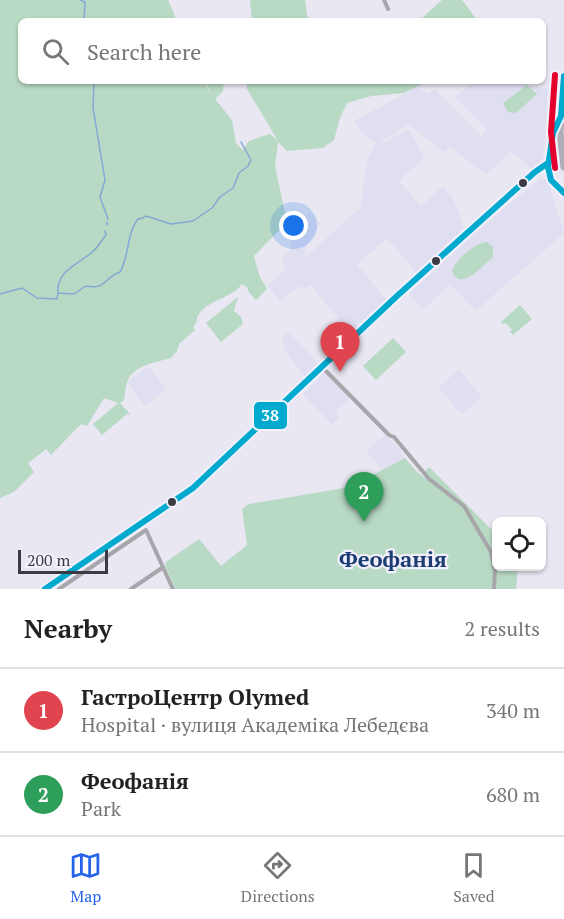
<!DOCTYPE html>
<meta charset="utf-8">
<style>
body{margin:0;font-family:"PT Serif",serif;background:#f2f2f2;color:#222}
.controls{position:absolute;right:18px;bottom:18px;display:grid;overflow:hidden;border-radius:9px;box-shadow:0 2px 4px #0004}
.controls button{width:54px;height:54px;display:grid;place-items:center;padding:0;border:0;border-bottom:2px solid #e0e0e0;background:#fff;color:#222;font:30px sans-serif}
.scale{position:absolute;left:18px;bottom:15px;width:90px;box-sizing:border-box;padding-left:6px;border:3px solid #3c3b43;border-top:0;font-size:16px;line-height:21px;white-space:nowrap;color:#3c3b43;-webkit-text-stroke:4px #f2f0fc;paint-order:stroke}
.you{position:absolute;left:294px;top:226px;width:21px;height:21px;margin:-15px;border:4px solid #fff;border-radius:50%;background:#1a73e8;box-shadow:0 0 0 9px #1a73e833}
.badge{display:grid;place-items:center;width:39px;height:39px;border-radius:50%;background:#2563eb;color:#fff;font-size:20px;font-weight:700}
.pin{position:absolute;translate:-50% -50px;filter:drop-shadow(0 2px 3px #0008)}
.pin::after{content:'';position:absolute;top:32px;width:21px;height:18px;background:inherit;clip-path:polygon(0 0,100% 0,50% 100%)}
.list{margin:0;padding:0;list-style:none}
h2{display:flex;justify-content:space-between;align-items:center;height:78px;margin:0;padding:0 24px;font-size:26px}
h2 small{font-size:20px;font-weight:400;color:#767676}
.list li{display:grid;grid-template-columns:39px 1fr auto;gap:18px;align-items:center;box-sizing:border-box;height:84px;padding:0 24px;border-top:2px solid #e0e0e0}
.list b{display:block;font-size:22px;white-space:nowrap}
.list p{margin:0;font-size:20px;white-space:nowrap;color:#767676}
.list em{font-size:20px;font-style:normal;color:#767676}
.icon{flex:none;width:33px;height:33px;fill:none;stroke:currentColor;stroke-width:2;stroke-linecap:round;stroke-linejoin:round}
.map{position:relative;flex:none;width:564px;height:589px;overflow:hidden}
.search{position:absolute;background:#fff;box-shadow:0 2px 4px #0004;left:18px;right:18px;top:18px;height:66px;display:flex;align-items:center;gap:15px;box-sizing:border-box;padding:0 21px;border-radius:9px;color:#767676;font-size:22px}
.sheet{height:246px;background:#fff}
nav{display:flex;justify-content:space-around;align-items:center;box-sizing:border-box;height:84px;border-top:2px solid #e0e0e0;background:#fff;font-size:16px;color:#767676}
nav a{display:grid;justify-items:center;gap:3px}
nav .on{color:#2563eb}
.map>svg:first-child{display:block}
.built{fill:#e0def1}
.green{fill:#b8d9c4}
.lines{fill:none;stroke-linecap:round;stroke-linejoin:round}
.stream{stroke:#83a9d4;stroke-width:1.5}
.minor{stroke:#a6a6ab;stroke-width:4}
.highway{stroke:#aeaeb6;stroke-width:7}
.bus-1-casing{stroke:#f2f0fc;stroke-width:10}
.bus-2-casing{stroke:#f2f0fc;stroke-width:10}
.bus-1{stroke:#00a9ce;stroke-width:6}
.bus-2{stroke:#e4002b;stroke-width:6}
.bus-dot{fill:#3c3b43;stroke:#f2f0fc;stroke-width:2}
.labels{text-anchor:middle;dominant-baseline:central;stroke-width:4.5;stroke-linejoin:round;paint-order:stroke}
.district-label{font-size:22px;font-weight:bold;fill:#1c3d73;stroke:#f2f0fc}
.line-badge{stroke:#f2f0fc;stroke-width:2}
.badge-label{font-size:16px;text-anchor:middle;font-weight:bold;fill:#fff}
</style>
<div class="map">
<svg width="564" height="589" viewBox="0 0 564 589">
<rect width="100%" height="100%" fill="#e8e7f2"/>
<!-- built -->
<path class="built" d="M475,81H524L527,85L548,89L543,159L531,169L511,151L486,175L450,147L443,152L409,124L378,143L385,142L409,129L424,158L399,181L421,206L443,186L454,201L464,229L416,272L387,238L357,265L386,299L351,332L310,285L304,289L299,286L280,302L268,285L286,269L281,260L290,250L293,236L309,213L321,223L305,248L306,257L361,207L367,159L376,143L361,132L354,121L416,88L421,89L427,95L435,89L481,136L487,129L455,97Z
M541,178L547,179L564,233L476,311L450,284L423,310L409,294L481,228Z
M289,332L318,363L304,376L285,350L282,338Z
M148,366L166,389L145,406L127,382Z
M459,369L482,397L462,414L438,388Z
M325,372L350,399L336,412L339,418L329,428L331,424L303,394Z
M385,435L401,450L400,452L405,458L382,470L366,451Z"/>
<!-- green -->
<path class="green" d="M0,0H168L177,21H21V81H203L211,94L205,81H224L223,91L215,99L232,120L236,143L243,150L249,141L270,134L278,141L247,89L246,81H428L404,93L371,96L347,103L340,118L334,140L323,148L287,151L278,142L275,166L287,222L254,256L259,275L267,289L256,300L248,291V288L242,284C232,298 210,299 199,314C196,318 198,322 193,327L195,330L179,344L177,351L171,358C157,362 135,365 128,380C125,386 125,394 124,400L120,403L131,415L127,414L102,435L93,424L118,403L104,398L87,426L81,424L51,455L46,449L28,463L34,472L14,492L0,498Z
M250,0H305L308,21H252Z
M442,0H462L478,21H419Z
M527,85L537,94L516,113L508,112L503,103Z
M487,242L493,247V257C483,265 460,293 452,271C455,260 476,242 487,242Z
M238,297L234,311L241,317L243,324L221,342L206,323Z
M520,305L532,319L513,335L510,332L512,330L506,323L503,324L501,322Z
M393,338L406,352L376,380L363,366Z
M405,458L415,470L427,480L430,477L425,472L429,467L496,534V566L518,567L516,589H176L165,566L166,562L199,539L221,566L247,545L242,509L249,504L350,487Z"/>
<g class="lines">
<!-- stream -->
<path class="stream" d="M80,0L85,2L84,21
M94,81L93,108L105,180L100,197L108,219
M107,225V222
M58,293C56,272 76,265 90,254C97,249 101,241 106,235L105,231
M0,294L22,288L37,298L57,299L58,293L74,294L86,286C107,290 103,278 120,272C130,255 126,234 138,219L143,218L146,216L171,224L193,221L212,208L220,197L233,188L239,173L248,166L251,160L241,142"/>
<!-- minor -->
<path class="minor" d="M384,0L388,9
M559,119C551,134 543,163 551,179C554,185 560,189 564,193
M322,367L389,435L394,437L429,479L464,506L491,552L495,571L494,589
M45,589L193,488L397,296L535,172L548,163
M59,589L146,530L173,589
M131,589L162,568"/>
<!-- highway -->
<path class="highway" d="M564,76L560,132L564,167"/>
<defs>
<path id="bus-1" d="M564,76L561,116L553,133L548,167L551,180L564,193
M45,589L193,488L397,296L535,172L548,163"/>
<path id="bus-2" d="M555,75L551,132L555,168"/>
</defs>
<!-- bus-1 casing -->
<use href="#bus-1" class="bus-1-casing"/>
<!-- bus-2 casing -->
<use href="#bus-2" class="bus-2-casing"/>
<!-- bus-1 -->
<use href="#bus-1" class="bus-1"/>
<!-- bus-2 -->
<use href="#bus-2" class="bus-2"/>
</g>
<!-- markers -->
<g class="bus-dot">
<circle cx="523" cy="183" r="5"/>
<circle cx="436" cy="261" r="5"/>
<circle cx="172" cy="502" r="5"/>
</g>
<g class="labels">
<!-- district labels -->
<g class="district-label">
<text x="393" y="558">Феофанія</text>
</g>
</g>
<rect class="line-badge" x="253" y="401" width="35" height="29" rx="6" fill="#00a9ce"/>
<g class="badge-label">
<text x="270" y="421">38</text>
</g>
</svg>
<div class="controls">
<button><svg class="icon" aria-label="locate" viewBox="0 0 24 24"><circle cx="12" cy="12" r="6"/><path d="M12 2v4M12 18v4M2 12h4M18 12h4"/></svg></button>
</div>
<div class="scale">200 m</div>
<div class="you"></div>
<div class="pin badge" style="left:340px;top:372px;background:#e0444e">1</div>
<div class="pin badge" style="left:364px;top:522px;background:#2e9e5b">2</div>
<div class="search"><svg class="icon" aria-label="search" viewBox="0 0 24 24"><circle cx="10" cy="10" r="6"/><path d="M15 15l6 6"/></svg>Search here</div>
</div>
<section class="sheet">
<h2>Nearby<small>2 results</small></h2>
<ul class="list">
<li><span class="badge" style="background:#e0444e">1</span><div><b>ГастроЦентр Olymed</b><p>Hospital · вулиця Академіка Лебедєва</p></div><em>340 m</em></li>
<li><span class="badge" style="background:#2e9e5b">2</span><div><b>Феофанія</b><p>Park</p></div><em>680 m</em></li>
</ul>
</section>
<nav>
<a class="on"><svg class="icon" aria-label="map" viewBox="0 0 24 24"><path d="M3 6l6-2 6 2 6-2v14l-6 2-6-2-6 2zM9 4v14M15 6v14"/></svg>Map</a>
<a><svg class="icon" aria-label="directions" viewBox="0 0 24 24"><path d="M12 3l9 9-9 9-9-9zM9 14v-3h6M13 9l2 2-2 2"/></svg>Directions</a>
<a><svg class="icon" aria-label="saved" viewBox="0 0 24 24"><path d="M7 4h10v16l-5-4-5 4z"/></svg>Saved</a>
</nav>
